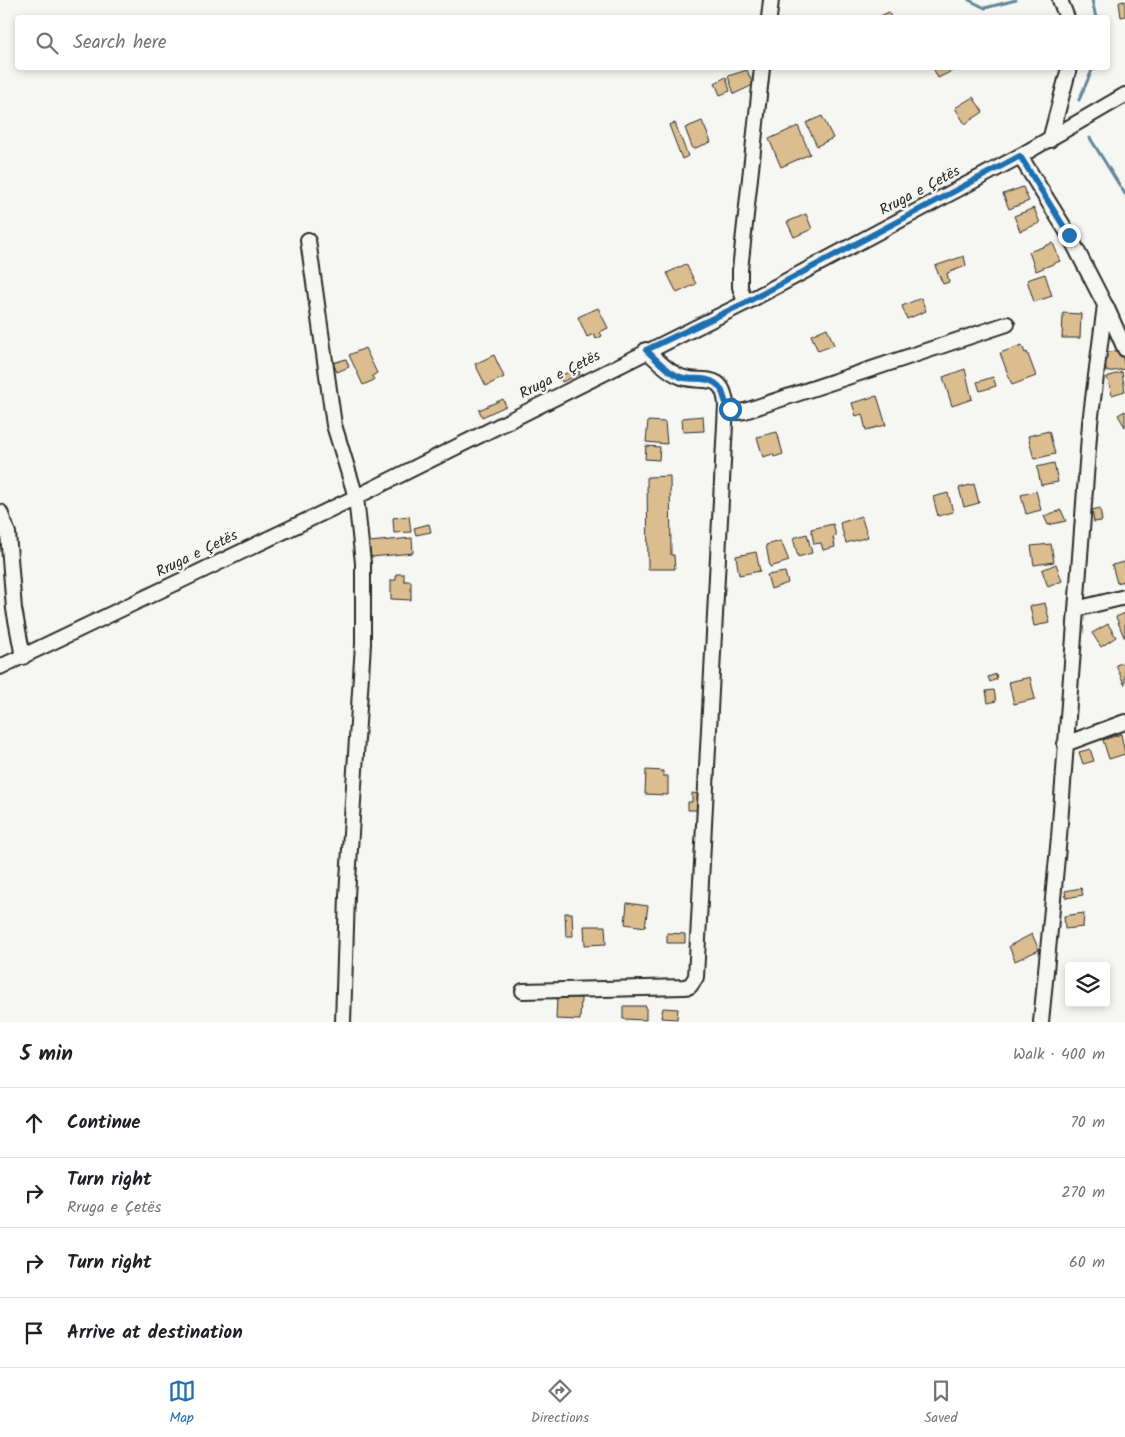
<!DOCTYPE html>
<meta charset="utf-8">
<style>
body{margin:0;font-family:Kalam,sans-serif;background:#f2f2f2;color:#202124}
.controls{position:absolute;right:15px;bottom:15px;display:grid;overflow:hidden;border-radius:5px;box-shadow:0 2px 8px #0003}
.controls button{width:45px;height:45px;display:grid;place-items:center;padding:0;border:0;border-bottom:1px solid #e0e0e0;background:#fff;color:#202124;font:25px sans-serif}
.stop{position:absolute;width:15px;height:15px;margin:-11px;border:4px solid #1f6fb2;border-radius:50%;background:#fff}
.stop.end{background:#1f6fb2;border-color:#fff;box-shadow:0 1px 5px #0008}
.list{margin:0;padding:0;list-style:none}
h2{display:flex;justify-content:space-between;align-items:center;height:65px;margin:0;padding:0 20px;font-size:21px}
h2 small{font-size:16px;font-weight:400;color:#757577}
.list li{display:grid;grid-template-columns:32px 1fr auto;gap:15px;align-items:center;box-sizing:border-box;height:70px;padding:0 20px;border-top:1px solid #e0e0e0}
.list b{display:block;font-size:19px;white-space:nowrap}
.list p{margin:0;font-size:16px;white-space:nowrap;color:#757577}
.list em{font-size:16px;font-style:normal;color:#757577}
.icon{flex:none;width:28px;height:28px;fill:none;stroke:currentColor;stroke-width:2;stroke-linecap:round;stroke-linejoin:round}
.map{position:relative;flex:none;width:1125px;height:1022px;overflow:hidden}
.search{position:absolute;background:#fff;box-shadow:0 2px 8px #0003;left:15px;right:15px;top:15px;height:55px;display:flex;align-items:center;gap:12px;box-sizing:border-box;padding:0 18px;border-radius:5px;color:#757577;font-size:19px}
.sheet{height:345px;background:#fff}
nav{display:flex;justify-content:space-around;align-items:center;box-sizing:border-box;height:70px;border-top:1px solid #e0e0e0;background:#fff;font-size:14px;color:#757577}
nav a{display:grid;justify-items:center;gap:2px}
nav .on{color:#1f6fb2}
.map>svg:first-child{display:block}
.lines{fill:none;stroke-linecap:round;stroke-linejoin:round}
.stream{stroke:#5f8799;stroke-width:3}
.building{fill:#dbbd8f;stroke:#2b2b2b}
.minor-casing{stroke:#2b2b2b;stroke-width:18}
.minor{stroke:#f6f6f2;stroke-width:14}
.route{stroke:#1f6fb2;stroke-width:6}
.labels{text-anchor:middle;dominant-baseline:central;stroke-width:4.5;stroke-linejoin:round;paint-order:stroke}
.street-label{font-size:15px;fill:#2b2b2b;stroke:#f6f6f2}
</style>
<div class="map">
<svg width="1125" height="1022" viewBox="0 0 1125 1022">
<rect width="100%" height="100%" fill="#f6f6f2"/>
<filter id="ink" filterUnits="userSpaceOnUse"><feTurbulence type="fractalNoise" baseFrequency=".02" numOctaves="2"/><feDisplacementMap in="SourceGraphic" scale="10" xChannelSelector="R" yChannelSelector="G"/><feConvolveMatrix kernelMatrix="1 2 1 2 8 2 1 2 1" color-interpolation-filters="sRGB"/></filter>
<g filter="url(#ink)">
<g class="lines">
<!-- stream -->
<path class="stream" d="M969,0L985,8L1016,0
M1092,0L1096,18
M1079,100L1093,68
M1090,138L1125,194"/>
</g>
<!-- building -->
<path class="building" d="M1125,1V16L1121,17L1119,2Z
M889,12L891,18H876Z
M933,68H956V69L938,78Z
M747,70L753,85L734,94L728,76Z
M726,77L730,91L720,95L715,83Z
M973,97L983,112L965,124L955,108Z
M822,116L833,138L817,146L806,123Z
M702,121L711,142L693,149L685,128Z
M675,123L688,156L682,159L669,125Z
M798,126L810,154L781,167L769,139Z
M1023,187L1029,201L1009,209L1003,194Z
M1034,208L1040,223L1020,231L1014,216Z
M806,214L812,229L794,237L787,222Z
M1053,243L1060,261L1036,271L1029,252Z
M964,256L966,266L947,273L949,282L943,284L935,266Z
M686,264L696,284L677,293L667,273Z
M1045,274L1052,296L1034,302L1027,280Z
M921,298L926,311L907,319L902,306Z
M598,308L608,328L600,332L602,336L596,339L594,334L587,337L578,317Z
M1063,313L1081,314L1080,338H1062Z
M827,328L834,345L818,351L811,335Z
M1022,345L1025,353L1027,352L1036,376L1012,385L1000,353Z
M365,348L377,373L372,376L374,380L363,385L349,355Z
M1121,350L1125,369L1107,372L1105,366L1102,367L1099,354Z
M494,355L504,377L486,386L475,364Z
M346,359L349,367L337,372L333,363Z
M578,368L580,374L562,382L560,376Z
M965,369L972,399L952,406L943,377Z
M1122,372L1125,391L1112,395L1107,377Z
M993,377L996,386L980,391L977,382Z
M877,396L886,425L866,430L862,414L856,416L852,403Z
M503,399L506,406L482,417L479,410Z
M1125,411V427L1118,415Z
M703,416L704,431L683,432L682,418Z
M648,421L665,422L667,444L646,442Z
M1049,431L1055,454L1034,459L1028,436Z
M777,432L783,454L774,457L773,454L763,457L757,437Z
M646,446L660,447L659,460L645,459Z
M1054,463L1058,482L1041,485L1037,467Z
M670,476L671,555H674L675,569H648L647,477Z
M974,484L979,503L964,507L959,488Z
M1036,491L1041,510L1026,514L1021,495Z
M948,493L953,512L938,516L933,497Z
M1100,508L1102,521L1094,522L1092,510Z
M1061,510L1066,521L1048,525L1044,516Z
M409,516L411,532L394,533L393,518Z
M861,516L868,537L846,543L840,523Z
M429,524L431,532L416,535L414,528Z
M833,524L836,536L833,537L835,547L823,550L821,543L814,544L811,529Z
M807,534L812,553L798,557L793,538Z
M412,538L413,553L371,557L369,542Z
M781,541L789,561L770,567L766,545Z
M1051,544L1054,562L1034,565L1031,546Z
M756,552L760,571L739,575L736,556Z
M1125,562V581L1117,583L1112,565Z
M1056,564L1062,581L1048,587L1042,570Z
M785,572L788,583L771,589L767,575Z
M396,574H404V581H411V600L391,599V580H396Z
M1045,603L1050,623L1034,626L1030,606Z
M1125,613V637H1124L1116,617Z
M1108,624L1116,637L1101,647L1092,633Z
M1125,662V684H1124L1116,665Z
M996,674L997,679L990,682L988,677Z
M1030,677L1035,699L1014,704L1009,682Z
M994,690L996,701L988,703L986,691Z
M1121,734L1125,754L1109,759L1103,740Z
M1090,749L1094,761L1083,764L1079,752Z
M646,770L663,771V776H668V795L645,794Z
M692,793L699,794V810H688V802H692Z
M1081,888L1083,895L1066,898L1065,891Z
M627,903L648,906L645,927L625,924Z
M565,913H572L573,936H566Z
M1084,913L1083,927L1065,929L1064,916Z
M584,926H605L606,944L585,945Z
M667,933L685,934V943H667Z
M1032,934L1039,950L1015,961L1009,946Z
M557,997L581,998L580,1020L556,1019Z
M623,1006H646V1020L623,1019Z
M663,1008L678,1009L677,1019L661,1018Z"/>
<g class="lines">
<defs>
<path id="minor" d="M1060,0L1067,18
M769,18L771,0
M1050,140L1069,68
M1020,156L1069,235L1105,305L1090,423L1059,837L1041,1022
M308,240L334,425L356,497L363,563V644L347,896L343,1022
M745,303L740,287V270L762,68
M1106,306L1125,349
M726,405L738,412L745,411L1007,324
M0,512L8,533L14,609L23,657
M1076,609L1125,597
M0,667L356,497L745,303L1020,156L1125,95
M1065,744L1125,722
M523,991L684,987L690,986L696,977L726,405C723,367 698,387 677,375C665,369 656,359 646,350"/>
</defs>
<!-- minor casing -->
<use href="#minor" class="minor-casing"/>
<!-- minor -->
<use href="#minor" class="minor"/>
</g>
</g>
<g class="lines" filter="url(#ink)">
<!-- route -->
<path class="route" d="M730,409C722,402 726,390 715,383C706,377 695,380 684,378C670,375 657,360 646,350L745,303L1020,156L1069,235"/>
</g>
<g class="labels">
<!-- street labels -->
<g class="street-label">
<text transform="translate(920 191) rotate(-28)">Rruga e Çetës</text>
<text transform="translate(560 375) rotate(-27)">Rruga e Çetës</text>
<text transform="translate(197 554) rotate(-26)">Rruga e Çetës</text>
</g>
</g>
</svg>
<div class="controls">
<button><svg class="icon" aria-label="layers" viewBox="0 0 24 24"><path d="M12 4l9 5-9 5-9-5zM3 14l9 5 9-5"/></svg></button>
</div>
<div class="stop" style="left:730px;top:409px"></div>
<div class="stop end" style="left:1069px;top:235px"></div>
<div class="search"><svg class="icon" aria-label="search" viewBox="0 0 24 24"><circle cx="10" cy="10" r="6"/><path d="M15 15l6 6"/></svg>Search here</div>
</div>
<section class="sheet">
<h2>5 min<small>Walk · 400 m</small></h2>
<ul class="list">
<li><svg class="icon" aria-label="ahead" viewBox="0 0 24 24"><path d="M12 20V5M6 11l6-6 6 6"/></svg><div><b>Continue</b></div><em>70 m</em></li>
<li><svg class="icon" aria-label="right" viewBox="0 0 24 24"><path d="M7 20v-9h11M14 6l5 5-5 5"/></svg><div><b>Turn right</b><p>Rruga e Çetës</p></div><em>270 m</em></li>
<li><svg class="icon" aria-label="right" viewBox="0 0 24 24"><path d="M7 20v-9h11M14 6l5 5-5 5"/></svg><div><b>Turn right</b></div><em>60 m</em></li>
<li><svg class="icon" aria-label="arrive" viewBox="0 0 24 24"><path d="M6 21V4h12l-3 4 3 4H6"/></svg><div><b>Arrive at destination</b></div></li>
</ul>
</section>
<nav>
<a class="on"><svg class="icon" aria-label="map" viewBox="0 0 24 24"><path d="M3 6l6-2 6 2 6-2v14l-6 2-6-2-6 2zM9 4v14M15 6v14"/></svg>Map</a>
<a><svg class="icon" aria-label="directions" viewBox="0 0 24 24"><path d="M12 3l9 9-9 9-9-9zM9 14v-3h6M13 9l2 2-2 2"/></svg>Directions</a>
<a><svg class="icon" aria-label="saved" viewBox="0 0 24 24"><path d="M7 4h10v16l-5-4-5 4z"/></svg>Saved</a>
</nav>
